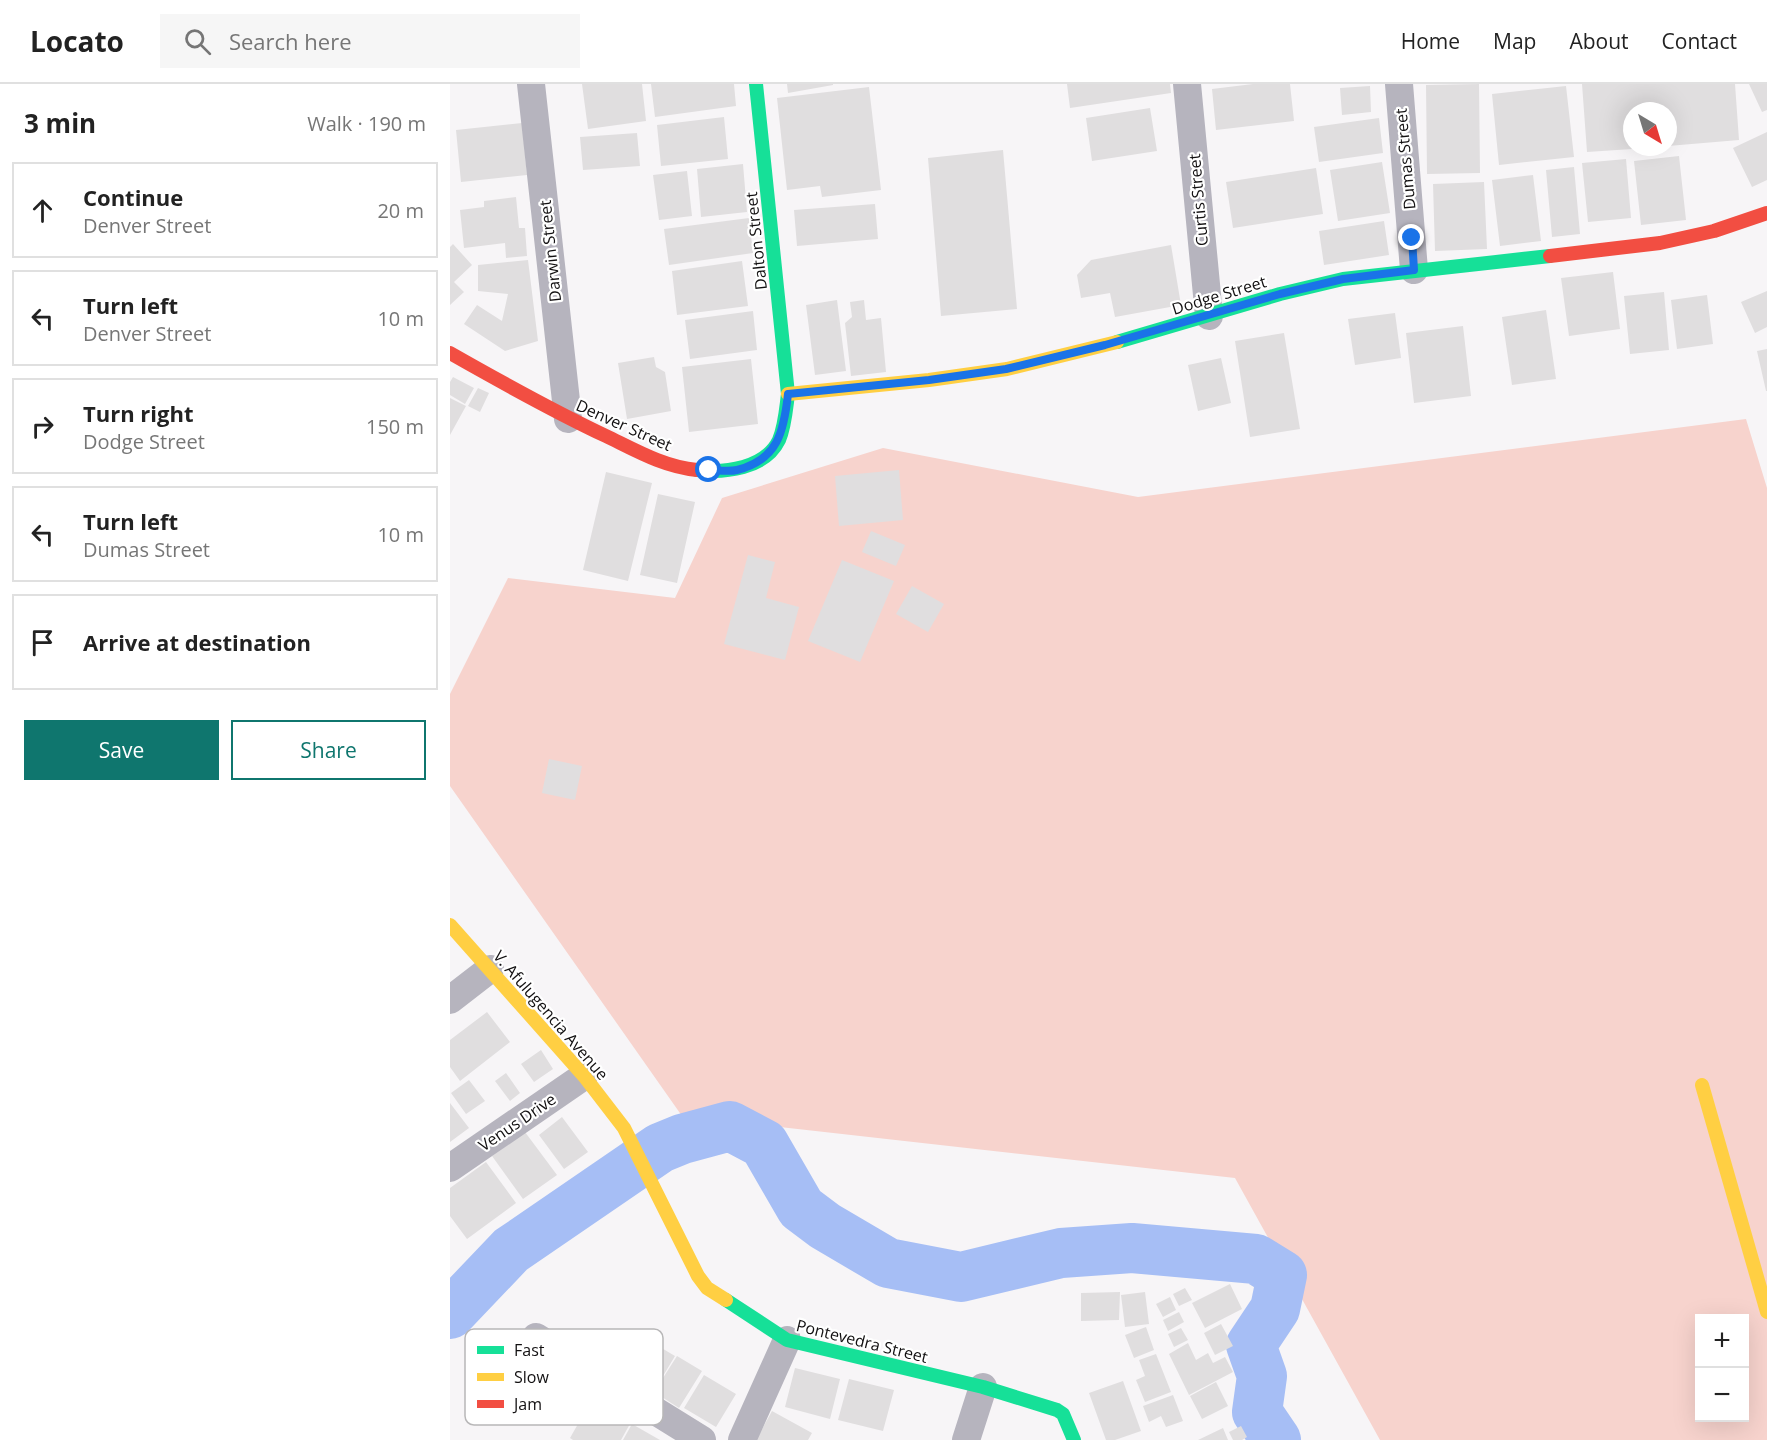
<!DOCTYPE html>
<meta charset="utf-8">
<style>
body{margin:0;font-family:"Open Sans",sans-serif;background:#f6f6f6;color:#222}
.controls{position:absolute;right:18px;bottom:18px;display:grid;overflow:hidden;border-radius:0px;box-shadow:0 6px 24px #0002}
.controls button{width:54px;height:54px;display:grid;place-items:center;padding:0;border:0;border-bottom:2px solid #e0e0e0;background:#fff;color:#222;font:30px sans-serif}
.compass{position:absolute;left:1173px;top:18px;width:54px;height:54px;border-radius:50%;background:#fff;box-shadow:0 6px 24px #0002;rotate:142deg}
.stop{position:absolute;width:18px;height:18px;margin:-14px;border:4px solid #1a73e8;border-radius:50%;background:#fff}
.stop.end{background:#1a73e8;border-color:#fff;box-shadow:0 2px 6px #0008}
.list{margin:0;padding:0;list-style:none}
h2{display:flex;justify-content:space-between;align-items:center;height:78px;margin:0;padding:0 24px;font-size:26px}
h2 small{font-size:20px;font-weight:400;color:#767676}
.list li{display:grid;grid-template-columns:39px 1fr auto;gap:18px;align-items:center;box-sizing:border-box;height:96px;margin:0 12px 12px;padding:0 12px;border:2px solid #e0e0e0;border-radius:0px}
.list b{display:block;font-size:22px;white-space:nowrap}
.list p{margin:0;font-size:20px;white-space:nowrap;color:#767676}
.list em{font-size:20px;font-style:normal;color:#767676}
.actions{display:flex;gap:12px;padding:18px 24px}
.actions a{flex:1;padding:14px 0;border:2px solid #0f766e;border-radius:0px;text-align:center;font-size:21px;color:#0f766e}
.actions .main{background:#0f766e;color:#fff}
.icon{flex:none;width:33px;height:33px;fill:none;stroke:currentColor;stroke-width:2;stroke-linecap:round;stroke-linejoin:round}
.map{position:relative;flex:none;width:1317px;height:1356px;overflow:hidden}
header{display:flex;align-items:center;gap:36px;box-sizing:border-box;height:84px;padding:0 30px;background:#fff;border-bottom:2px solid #e0e0e0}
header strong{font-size:28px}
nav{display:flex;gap:33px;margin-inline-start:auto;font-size:21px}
.search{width:420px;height:54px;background:#f6f6f6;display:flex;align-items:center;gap:15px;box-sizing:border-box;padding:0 21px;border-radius:0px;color:#767676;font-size:22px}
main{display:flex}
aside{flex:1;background:#fff}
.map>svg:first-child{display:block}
.green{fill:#f7d3cd;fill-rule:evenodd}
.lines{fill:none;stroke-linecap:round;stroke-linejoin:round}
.river{stroke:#a6bef5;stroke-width:50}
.building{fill:#e0dedf}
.street{stroke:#b6b4be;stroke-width:28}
.fast{stroke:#16e098;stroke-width:14}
.slow{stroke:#ffcf43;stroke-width:14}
.jam{stroke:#f24e42;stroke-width:14}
.route{stroke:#1a73e8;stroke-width:8}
.labels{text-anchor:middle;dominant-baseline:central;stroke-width:4.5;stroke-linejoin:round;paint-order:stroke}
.street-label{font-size:16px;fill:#121011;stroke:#fff}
.key{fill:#fff;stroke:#b8b7b8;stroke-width:1.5}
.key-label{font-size:16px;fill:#121011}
</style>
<header>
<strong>Locato</strong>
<div class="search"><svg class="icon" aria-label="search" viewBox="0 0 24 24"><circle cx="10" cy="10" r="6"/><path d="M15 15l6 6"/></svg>Search here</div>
<nav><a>Home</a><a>Map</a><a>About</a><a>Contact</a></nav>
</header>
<main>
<aside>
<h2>3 min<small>Walk · 190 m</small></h2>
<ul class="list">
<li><svg class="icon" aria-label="ahead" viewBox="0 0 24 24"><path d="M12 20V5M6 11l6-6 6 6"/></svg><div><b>Continue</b><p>Denver Street</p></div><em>20 m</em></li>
<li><svg class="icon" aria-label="left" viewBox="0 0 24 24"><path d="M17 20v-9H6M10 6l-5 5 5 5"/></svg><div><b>Turn left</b><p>Denver Street</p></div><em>10 m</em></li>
<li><svg class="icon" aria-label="right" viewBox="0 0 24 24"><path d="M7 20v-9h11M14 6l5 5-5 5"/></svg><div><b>Turn right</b><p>Dodge Street</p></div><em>150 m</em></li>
<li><svg class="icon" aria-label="left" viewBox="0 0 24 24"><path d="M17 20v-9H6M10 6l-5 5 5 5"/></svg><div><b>Turn left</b><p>Dumas Street</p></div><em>10 m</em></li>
<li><svg class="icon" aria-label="arrive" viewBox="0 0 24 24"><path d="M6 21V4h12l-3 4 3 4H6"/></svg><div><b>Arrive at destination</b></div></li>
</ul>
<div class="actions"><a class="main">Save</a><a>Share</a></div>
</aside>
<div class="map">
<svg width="1317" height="1356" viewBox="0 0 1317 1356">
<rect width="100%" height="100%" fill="#f7f5f7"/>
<!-- green -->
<path class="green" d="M1296,335L1317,404V1356H930L785,1094L232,1032L0,702V610L58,494L225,514L272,414L433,364L688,413ZM1250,1234H1294V1334H1250Z"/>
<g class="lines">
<!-- river -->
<path class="river" d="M0,1230L61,1166L210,1064L232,1055L280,1042L314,1060L351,1124L375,1142L438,1179L511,1193L611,1169L682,1164L806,1175L832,1191L825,1225L801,1261L812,1292L807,1328L826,1356"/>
</g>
<!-- building -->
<path class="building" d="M132,0H192L196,37L138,45Z
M201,0H284L286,22L205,33Z
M337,0H383V1L338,9Z
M617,0H720L721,9L620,24Z
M803,0H840L844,37L766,46L762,5Z
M1029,0L1030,89L977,90L976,1Z
M1132,0H1285L1289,56L1218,62V27H1182V65L1137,68Z
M1299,0H1317V26L1312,28Z
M920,2L921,28L892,31L890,4Z
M1116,2L1124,73L1049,81L1042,10Z
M419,3L431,106L372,113L370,102L337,106L327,14Z
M700,24L707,67L642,77L636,34Z
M274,33L278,75L211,82L207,41Z
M929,34L933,69L869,78L864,43Z
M72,39L77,91L11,98L6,46Z
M1317,48V96L1302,103L1283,64Z
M187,49L190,82L133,86L130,53Z
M553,66L567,225L491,232L478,74Z
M1229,72L1236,136L1191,141L1184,77Z
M1176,75L1181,134L1138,138L1132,79Z
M932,78L940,129L888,137L880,86Z
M293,80L297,128L251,133L247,85Z
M1124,83L1130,150L1102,153L1096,86Z
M866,84L873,130L783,144L776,98Z
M237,87L242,132L209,136L203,91Z
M1083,91L1091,157L1050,162L1042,96Z
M1034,98L1037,165L985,167L983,100Z
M66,113L69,144H75L77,172L56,174L55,159L14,164L10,126L34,123V117Z
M425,120L428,155L347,162L344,126Z
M299,134L303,169L219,181L214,145Z
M934,137L939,171L874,181L869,147Z
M3,160L22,181L4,198L14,208L0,221V163Z
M721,161L731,221L665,233L660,209L631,214L627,191L641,176Z
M78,176L88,257L55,267L14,240L27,221L52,237L58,210L28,207V181Z
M292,177L298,222L227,231L222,187Z
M1163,188L1170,245L1119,252L1111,194Z
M1317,207V243L1305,249L1291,218Z
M1214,208L1219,266L1180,270L1174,212Z
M1257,211L1263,260L1227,265L1221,216Z
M387,216L396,287L365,291L356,221Z
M414,216L416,236L431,234L436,288L401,292L395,239L402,233L400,218Z
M1096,226L1106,295L1062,301L1052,233Z
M303,227L307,266L240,275L235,236Z
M945,229L951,274L905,281L898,235Z
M1013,242L1021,312L964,319L956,249Z
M834,249L850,345L800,353L785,257Z
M1317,265V307H1316L1307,267Z
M204,273L206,283L215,288L221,327L177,335L168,279Z
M771,274L781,319L748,327L738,281Z
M301,275L308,340L239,348L232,283Z
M3,293L24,304L15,320L0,311V298Z
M28,304L39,309L30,328L18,322Z
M0,314L16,322L0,351Z
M449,386L453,436L389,442L385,392Z
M156,388L202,399L178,497L133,486Z
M208,410L245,418L227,499L190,491Z
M421,447L455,461L446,482L412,468Z
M298,471L325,478L316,514L349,523L335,576L274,560Z
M392,476L444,497L410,578L358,557Z
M462,502L494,520L478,548L446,530Z
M99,675L132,682L125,716L92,709Z
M37,928L60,958L10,997L0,983V956Z
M91,966L103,985L84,998L71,980Z
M56,989L70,1009L60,1017L45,997Z
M19,996L35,1017L16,1030L1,1009Z
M0,1019L19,1044L0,1058Z
M112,1033L138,1068L114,1085L89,1051Z
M75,1048L107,1091L73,1115L42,1072Z
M36,1078L66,1119L17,1155L0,1132V1104Z
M780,1200L792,1225L755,1244L742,1219Z
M735,1204L742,1216L729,1222L723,1210Z
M670,1208L669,1236L631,1237V1209Z
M695,1208L699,1240L675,1243L671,1211Z
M720,1213L726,1226L713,1233L706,1220Z
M729,1228L734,1238L718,1247L713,1236Z
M771,1240L783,1262L765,1271L754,1249Z
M696,1243L704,1266L684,1274L675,1251Z
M731,1244L738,1256L724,1263L718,1250Z
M188,1250L225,1272L204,1307L167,1285Z
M738,1259L746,1276L758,1269L763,1279L775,1273L783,1288L739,1311L719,1270Z
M706,1270L721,1308L695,1318L686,1296L695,1292L689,1276Z
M227,1272L252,1287L229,1324L204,1308Z
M345,1284L390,1295L380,1335L335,1323Z
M254,1291L286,1310L266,1343L234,1324Z
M399,1295L444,1306L433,1347L388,1336Z
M673,1297L691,1347L665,1356H656L639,1309Z
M766,1298L778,1322L752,1335L740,1312Z
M149,1303L180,1320L172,1333L181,1338L171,1356H123L120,1354Z
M723,1311L733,1337L716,1343L711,1332L699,1338L693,1322Z
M322,1327L362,1349L358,1356H306Z
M182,1340L210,1356H173Z
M791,1342L797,1353L792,1356H783L779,1348Z
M773,1344L778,1356H748Z"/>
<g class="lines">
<!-- street -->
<path class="street" d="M81,0L118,335
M737,0L759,232
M949,0L964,186
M0,916L40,885
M0,1084L134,992
M86,1253L252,1356
M292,1356L337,1256
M516,1356L533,1303"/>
<!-- fast -->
<path class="fast" d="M667,258L830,210L893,195L1100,172
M247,386C275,389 315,385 329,356C335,342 336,325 338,310L306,0
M276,1216L337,1256L533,1303L607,1326L613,1330L624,1356"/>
<!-- slow -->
<path class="slow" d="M338,310L479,296L557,285L667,258
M0,841L134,992L174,1044L248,1192L257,1204L276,1216
M1252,1001L1317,1228"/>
<!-- jam -->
<path class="jam" d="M1100,172L1210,159L1264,147L1317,129
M0,269C51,298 103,327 156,352C185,366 214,383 247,386"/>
</g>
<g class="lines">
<!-- route -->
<path class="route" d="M259,386C267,386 278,388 287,386C328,376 334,347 338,310L479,296L556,285L655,261L830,210L893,195L964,186L962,154"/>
</g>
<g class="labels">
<!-- street labels -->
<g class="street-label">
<text transform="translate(955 75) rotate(-95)">Dumas Street</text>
<text transform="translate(748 116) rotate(-95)">Curtis Street</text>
<text transform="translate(306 157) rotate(-96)">Dalton Street</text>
<text transform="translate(100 167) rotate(-96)">Darwin Street</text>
<text transform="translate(769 211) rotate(-17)">Dodge Street</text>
<text transform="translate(174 341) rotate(24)">Denver Street</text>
<text transform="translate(101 931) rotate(49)">V. Afulugencia Avenue</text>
<text transform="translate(67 1038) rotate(-34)">Venus Drive</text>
<text transform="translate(412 1257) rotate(14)">Pontevedra Street</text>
</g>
</g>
<!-- legend -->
<rect x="15" y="1245" width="198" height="96" rx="9" class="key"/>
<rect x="27" y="1262" width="27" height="8" fill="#16e098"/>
<rect x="27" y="1289" width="27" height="8" fill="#ffcf43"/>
<rect x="27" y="1316" width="27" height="8" fill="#f24e42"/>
<g class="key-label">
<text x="64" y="1272">Fast</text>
<text x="64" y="1299">Slow</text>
<text x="64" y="1326">Jam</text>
</g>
</svg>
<div class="controls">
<button>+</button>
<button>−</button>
</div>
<svg class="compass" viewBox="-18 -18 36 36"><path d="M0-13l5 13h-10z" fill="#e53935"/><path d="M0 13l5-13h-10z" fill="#767676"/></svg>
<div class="stop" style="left:259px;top:386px"></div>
<div class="stop end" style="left:962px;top:154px"></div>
</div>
</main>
